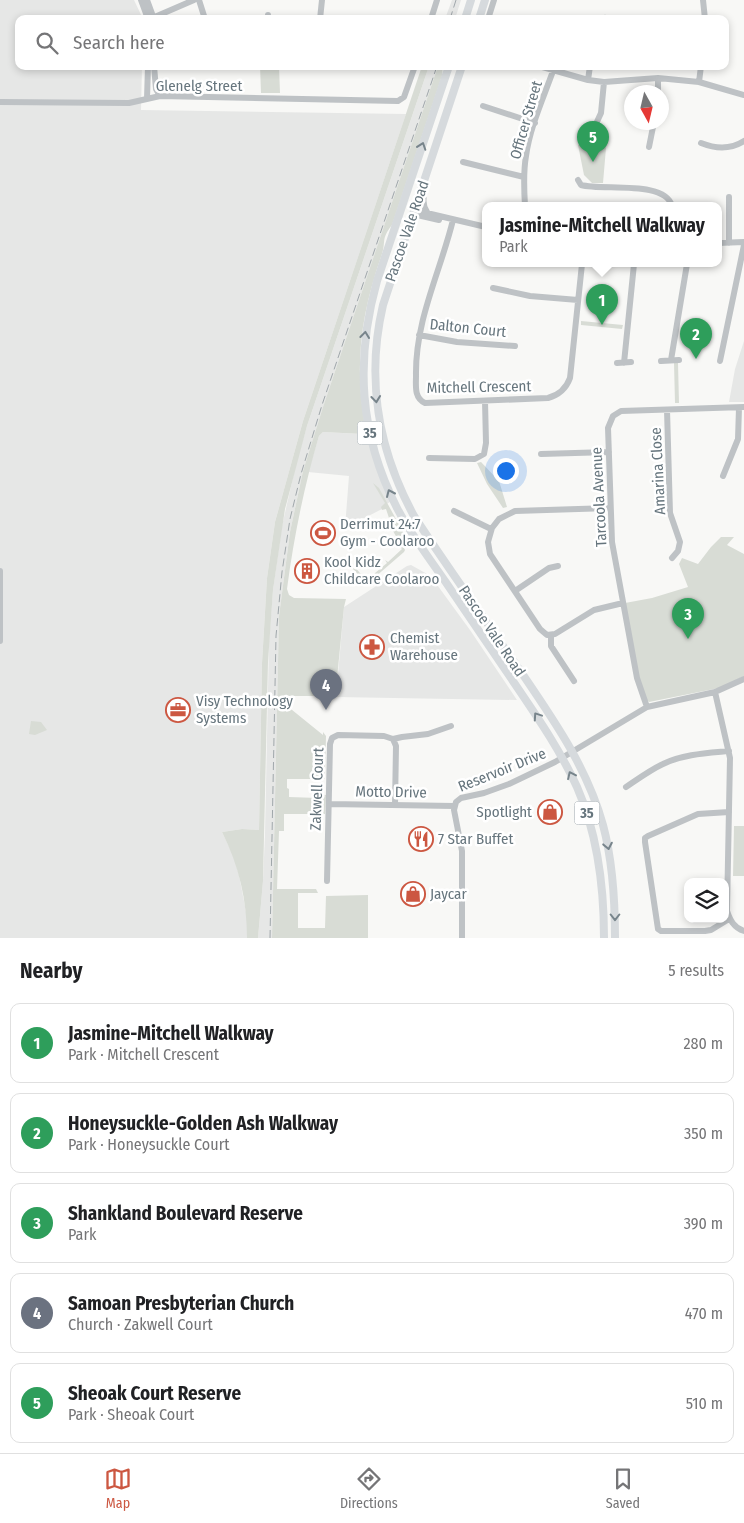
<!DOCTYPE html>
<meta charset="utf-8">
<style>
body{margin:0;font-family:"Fira Sans Condensed",sans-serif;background:#f6f6f6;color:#202124}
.controls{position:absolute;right:15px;bottom:15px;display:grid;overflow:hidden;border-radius:10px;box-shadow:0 2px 8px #0003}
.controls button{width:45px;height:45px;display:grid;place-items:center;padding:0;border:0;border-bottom:1px solid #e0e0e0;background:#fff;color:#202124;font:25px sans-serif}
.compass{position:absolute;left:624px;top:85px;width:45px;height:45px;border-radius:50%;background:#fff;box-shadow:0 2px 8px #0003;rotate:172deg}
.you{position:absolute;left:505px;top:470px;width:18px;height:18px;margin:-12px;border:4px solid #fff;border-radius:50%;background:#1a73e8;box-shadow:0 0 0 8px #1a73e833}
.badge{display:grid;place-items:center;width:32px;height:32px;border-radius:50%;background:#cc5741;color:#fff;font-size:16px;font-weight:700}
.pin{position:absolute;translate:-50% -41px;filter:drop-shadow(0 1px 2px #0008)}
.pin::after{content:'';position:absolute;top:26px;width:18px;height:15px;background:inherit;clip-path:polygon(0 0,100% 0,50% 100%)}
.popup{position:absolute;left:482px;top:202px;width:240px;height:65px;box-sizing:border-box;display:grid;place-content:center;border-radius:10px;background:#fff;filter:drop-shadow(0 1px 4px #0005);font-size:16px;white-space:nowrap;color:#757577}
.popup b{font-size:19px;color:#202124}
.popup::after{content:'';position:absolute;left:50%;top:100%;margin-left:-10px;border:10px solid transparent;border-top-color:#fff}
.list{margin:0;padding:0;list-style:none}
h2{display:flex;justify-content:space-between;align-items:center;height:65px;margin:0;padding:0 20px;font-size:21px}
h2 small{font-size:16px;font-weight:400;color:#757577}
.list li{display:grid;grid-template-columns:32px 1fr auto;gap:15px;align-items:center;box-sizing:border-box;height:80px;margin:0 10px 10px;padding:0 10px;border:1px solid #e0e0e0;border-radius:10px}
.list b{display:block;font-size:19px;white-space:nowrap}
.list p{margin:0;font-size:16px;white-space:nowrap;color:#757577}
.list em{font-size:16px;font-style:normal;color:#757577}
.icon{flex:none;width:28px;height:28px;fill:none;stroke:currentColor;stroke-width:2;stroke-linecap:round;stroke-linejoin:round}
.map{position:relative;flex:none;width:744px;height:938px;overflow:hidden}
.search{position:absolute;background:#fff;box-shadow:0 2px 8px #0003;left:15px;right:15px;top:15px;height:55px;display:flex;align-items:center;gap:12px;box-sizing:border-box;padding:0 18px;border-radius:10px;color:#757577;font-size:19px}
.sheet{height:515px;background:#fff}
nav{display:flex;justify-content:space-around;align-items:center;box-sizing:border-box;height:70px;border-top:1px solid #e0e0e0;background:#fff;font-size:14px;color:#757577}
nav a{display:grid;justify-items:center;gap:2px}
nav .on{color:#cc5741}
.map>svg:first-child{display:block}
.built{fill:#e6e7e6}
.green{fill:#d8dcd5}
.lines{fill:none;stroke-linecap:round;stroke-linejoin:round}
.minor{stroke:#bec2c5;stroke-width:6}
.major{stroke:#d6dadd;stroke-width:8}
.rail{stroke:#a0a7ab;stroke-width:1;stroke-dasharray:8 4;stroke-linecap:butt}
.oneway{stroke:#77848b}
.labels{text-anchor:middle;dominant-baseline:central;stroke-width:5;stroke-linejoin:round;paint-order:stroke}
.shield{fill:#fff;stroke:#949ea4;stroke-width:1}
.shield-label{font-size:14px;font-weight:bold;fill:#66757d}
.street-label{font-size:15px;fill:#66757d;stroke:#fff}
.poi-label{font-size:15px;fill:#66757d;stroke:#fff;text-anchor:start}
</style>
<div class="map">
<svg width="744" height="938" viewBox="0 0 744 938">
<rect width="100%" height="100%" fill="#f8f8f6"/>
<!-- built -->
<path class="built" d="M0,0H134L143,19H19V66H142L141,110L406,114L303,421L275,522L267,578L262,663L259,830L242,829L222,832L233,854L239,875L247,917V938H0Z
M452,0H461L455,19H445Z
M429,66H438L323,407L303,471L290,532L279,616L272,938H258L263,881L265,834L269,641L273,590L282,526L297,460L307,426Z
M744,341V402H729L735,369Z
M369,429L393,500L382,507V509L345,528L349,476L308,472L319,436L323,432L361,434Z
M411,565L429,575L435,582L470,630L517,700L336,697L344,607L407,566Z"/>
<!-- green -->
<path class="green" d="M260,66H279L280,93H261Z
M422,66H429L307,426L285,509L273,590L268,662L263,881L258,938H247C247,900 239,866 222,832L242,829L259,830L262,663L267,578L275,522L303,421Z
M438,66H443L442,76L392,225C380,240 387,241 381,257C360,317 354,368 366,431L362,434L323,432L319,436C304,487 294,536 287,589L289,595L294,598L346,599L344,607L335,699V696H281V701L323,735V732L326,736L325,779H287V788L289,789V797L318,798V794L326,795L325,814H284V831H279L277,889H316L318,893H298V928H325L326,896L368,895V938H272L279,616L290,532L303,471L323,407Z
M593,132H599L606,148L603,183H592L584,175L578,145Z
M581,321L623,325L622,329L581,325Z
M674,363H678L679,403H675Z
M481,462L499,481L507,507L503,508L487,484L477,463Z
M373,483L379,488L408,541L404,548L405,550L404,552L367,584L353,569L355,567L364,578L367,576L369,578L387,563L385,560L388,562L402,549L400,547L404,544L400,537L397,538L393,531L396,529L391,520L390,521L386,509L382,510L381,507L385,503Z
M721,537H734L727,545L744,554V676L719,688L649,702L647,700L639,678L625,603L652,598L688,587L679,564L682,558L698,564L711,547Z
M31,721L41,722L47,730L35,735L29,734Z
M734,826H744V876H733Z"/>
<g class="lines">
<!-- minor -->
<path class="minor" d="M141,0L148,19
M147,0L154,19
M199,0L205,19
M703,0L705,19
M268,15V19
M150,19L194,0
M320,19L322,0
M431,19L437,0
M488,19L494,0
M604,19L605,18
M154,66L156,89L160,96
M539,66L588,80L604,82L658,78L699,82L744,95
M588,80L590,66
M699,82L701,66
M658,92V78
M147,99L148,66
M0,102L129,103L160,96L398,101L404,97L415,66
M483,106L535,123
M595,126L601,113L604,82
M701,143C716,149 730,150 744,141
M649,147L654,122
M463,162L524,177
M578,180L581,185C603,191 665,180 672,206
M426,185C424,195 421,203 427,212
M729,197V243
M525,206C524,190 523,173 526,156C530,127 543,99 553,71
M414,210L486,227
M413,214L439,220
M453,220C440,273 415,320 416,376C416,386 414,398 425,403L548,398C559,395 566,389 570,378L582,264
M718,243L744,242
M493,288L530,296L578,300
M419,335L457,342L515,346
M671,360L687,264
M661,361L679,360
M720,361L744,245
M617,363L631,362
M624,363L634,264
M667,410L670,513L680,542L678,551L672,558
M541,454L609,452
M429,458L475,459L484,454L486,443L485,401
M723,476L738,439L739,408
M610,508L515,511L499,519L492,528L488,542L490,554L540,629L547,635L555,634L594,610L623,603
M454,511L491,529
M0,571V641
M515,591L549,568L558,566
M551,636V646L574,681
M715,692L730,758L727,911C730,920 734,928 744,931
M647,707L637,678L612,542L608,428L613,416L621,411L744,407
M393,739L402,737L428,734L451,726
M626,787C638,779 650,770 663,764C683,754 708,753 729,751
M329,804L454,806
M729,812L698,814L648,836L645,838V842L658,929L661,931H705L711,930L729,919
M327,881L330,744L332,738L338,735L384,736L393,739L396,746L395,805
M462,938V851L454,810L456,802L461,798L484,793L509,784L555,762L647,707L715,692L744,679"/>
<!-- major -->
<path class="major" d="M465,19L471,0
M479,19L485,0
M449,66L377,281C355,360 359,434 397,508C411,535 430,559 447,584C471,619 495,655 519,690C540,721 561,752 577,787C598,835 604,886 604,938
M462,66L383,305C366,378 378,450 414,516C448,568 484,618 519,669C553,719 587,767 603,825C613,862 615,900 615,938"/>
<!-- rail -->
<path class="rail" d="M450,19L456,0
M270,938L276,636L282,572L290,519L301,474L322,405L437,66"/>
</g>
<!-- one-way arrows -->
<defs><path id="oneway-chevron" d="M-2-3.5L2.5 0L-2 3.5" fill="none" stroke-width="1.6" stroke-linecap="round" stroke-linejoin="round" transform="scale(1.25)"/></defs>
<g class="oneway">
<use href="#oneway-chevron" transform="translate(422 146) rotate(-71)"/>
<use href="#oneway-chevron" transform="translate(365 335) rotate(-83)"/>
<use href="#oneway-chevron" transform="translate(376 399) rotate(84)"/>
<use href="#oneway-chevron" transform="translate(390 493) rotate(-114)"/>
<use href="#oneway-chevron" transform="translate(537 716) rotate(-124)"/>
<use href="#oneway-chevron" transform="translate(571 775) rotate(-115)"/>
<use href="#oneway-chevron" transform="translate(608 846) rotate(79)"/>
<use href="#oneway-chevron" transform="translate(615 917) rotate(90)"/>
</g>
<!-- icons -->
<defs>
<symbol id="stadium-ring" viewBox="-11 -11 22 22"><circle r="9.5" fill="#fff" stroke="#cc5741" stroke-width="1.5"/><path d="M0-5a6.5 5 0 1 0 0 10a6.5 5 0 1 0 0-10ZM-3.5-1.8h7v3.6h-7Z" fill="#cc5741"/></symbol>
<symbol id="building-ring" viewBox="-11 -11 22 22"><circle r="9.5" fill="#fff" stroke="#cc5741" stroke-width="1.5"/><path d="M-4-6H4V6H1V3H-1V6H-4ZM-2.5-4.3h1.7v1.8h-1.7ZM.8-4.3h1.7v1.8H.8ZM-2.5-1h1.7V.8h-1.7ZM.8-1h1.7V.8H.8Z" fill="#cc5741"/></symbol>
<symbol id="pharmacy-ring" viewBox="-11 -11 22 22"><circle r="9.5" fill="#fff" stroke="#cc5741" stroke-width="1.5"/><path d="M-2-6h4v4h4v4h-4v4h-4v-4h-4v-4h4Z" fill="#cc5741"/></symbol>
<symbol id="office-ring" viewBox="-11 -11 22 22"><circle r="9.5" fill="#fff" stroke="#cc5741" stroke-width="1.5"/><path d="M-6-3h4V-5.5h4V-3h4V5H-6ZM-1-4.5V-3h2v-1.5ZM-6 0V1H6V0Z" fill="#cc5741"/></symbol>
<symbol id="shop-ring" viewBox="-11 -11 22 22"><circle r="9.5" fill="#fff" stroke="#cc5741" stroke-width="1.5"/><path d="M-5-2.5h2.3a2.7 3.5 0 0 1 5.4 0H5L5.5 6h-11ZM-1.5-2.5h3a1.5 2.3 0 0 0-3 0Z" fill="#cc5741"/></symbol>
<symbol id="restaurant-ring" viewBox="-11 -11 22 22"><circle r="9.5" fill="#fff" stroke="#cc5741" stroke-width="1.5"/><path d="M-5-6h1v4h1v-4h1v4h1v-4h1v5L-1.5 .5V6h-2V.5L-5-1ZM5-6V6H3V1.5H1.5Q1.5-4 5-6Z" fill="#cc5741"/></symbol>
</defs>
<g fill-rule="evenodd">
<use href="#stadium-ring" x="309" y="519" width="28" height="28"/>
<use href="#building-ring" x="293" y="557" width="28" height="28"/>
<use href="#pharmacy-ring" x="358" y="633" width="28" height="28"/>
<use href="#office-ring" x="164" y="696" width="28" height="28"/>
<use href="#shop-ring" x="536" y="798" width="28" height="28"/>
<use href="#restaurant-ring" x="407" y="825" width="28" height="28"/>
<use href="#shop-ring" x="399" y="880" width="28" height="28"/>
</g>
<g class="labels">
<!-- shield labels -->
<g class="shield">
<rect x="357.5" y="421.5" width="25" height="23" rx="4"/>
<rect x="574.5" y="801.5" width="25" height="23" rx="4"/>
</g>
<g class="shield-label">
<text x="370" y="433">35</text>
<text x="587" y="813">35</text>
</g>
<!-- street labels -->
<g class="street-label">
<text x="199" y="86">Glenelg Street</text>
<text transform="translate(526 120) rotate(-74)">Officer Street</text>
<text transform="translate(407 231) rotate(-71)">Pascoe Vale Road</text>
<text transform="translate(468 328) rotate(6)">Dalton Court</text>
<text transform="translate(479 387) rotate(-1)">Mitchell Crescent</text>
<text transform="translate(658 471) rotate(-93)">Amarina Close</text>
<text transform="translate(599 497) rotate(-93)">Tarcoola Avenue</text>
<text transform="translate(492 631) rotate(56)">Pascoe Vale Road</text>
<text transform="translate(502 770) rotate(-22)">Reservoir Drive</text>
<text transform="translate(317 789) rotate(-88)">Zakwell Court</text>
<text transform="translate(391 792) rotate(1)">Motto Drive</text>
</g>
<!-- poi labels -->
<g class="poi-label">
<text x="340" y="524">Derrimut 24:7<tspan x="340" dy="17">Gym - Coolaroo</tspan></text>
<text x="324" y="562">Kool Kidz<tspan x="324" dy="17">Childcare Coolaroo</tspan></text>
<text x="390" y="638">Chemist<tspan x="390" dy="17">Warehouse</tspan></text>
<text x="196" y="701">Visy Technology<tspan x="196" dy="17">Systems</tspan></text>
<text x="532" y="812" text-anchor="end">Spotlight</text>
<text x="438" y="839">7 Star Buffet</text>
<text x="430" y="894">Jaycar</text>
</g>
</g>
</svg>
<div class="controls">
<button><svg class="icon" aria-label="layers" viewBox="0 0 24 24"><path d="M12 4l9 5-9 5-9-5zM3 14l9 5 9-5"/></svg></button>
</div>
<svg class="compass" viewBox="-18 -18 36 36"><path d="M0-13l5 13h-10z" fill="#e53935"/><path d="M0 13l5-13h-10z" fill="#757577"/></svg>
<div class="you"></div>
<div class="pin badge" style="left:602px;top:325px;background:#2e9e5b">1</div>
<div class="popup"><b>Jasmine-Mitchell Walkway</b>Park</div>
<div class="pin badge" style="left:696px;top:359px;background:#2e9e5b">2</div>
<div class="pin badge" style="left:688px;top:639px;background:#2e9e5b">3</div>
<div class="pin badge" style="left:326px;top:710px;background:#6b7280">4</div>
<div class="pin badge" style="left:593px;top:162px;background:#2e9e5b">5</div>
<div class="search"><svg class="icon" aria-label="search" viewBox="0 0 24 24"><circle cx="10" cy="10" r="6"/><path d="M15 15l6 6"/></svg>Search here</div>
</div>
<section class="sheet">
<h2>Nearby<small>5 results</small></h2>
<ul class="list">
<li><span class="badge" style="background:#2e9e5b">1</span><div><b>Jasmine-Mitchell Walkway</b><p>Park · Mitchell Crescent</p></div><em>280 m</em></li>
<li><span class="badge" style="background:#2e9e5b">2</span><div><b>Honeysuckle-Golden Ash Walkway</b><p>Park · Honeysuckle Court</p></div><em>350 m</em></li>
<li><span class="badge" style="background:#2e9e5b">3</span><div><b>Shankland Boulevard Reserve</b><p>Park</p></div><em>390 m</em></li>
<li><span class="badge" style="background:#6b7280">4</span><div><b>Samoan Presbyterian Church</b><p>Church · Zakwell Court</p></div><em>470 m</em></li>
<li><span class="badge" style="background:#2e9e5b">5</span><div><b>Sheoak Court Reserve</b><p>Park · Sheoak Court</p></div><em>510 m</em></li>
</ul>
</section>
<nav>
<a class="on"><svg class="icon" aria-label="map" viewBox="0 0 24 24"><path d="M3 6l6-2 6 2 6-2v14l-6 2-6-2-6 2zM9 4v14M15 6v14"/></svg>Map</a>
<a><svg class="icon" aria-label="directions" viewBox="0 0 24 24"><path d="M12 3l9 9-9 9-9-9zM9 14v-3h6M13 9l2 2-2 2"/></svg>Directions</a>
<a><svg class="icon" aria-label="saved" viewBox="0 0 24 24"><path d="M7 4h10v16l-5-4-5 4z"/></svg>Saved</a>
</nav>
